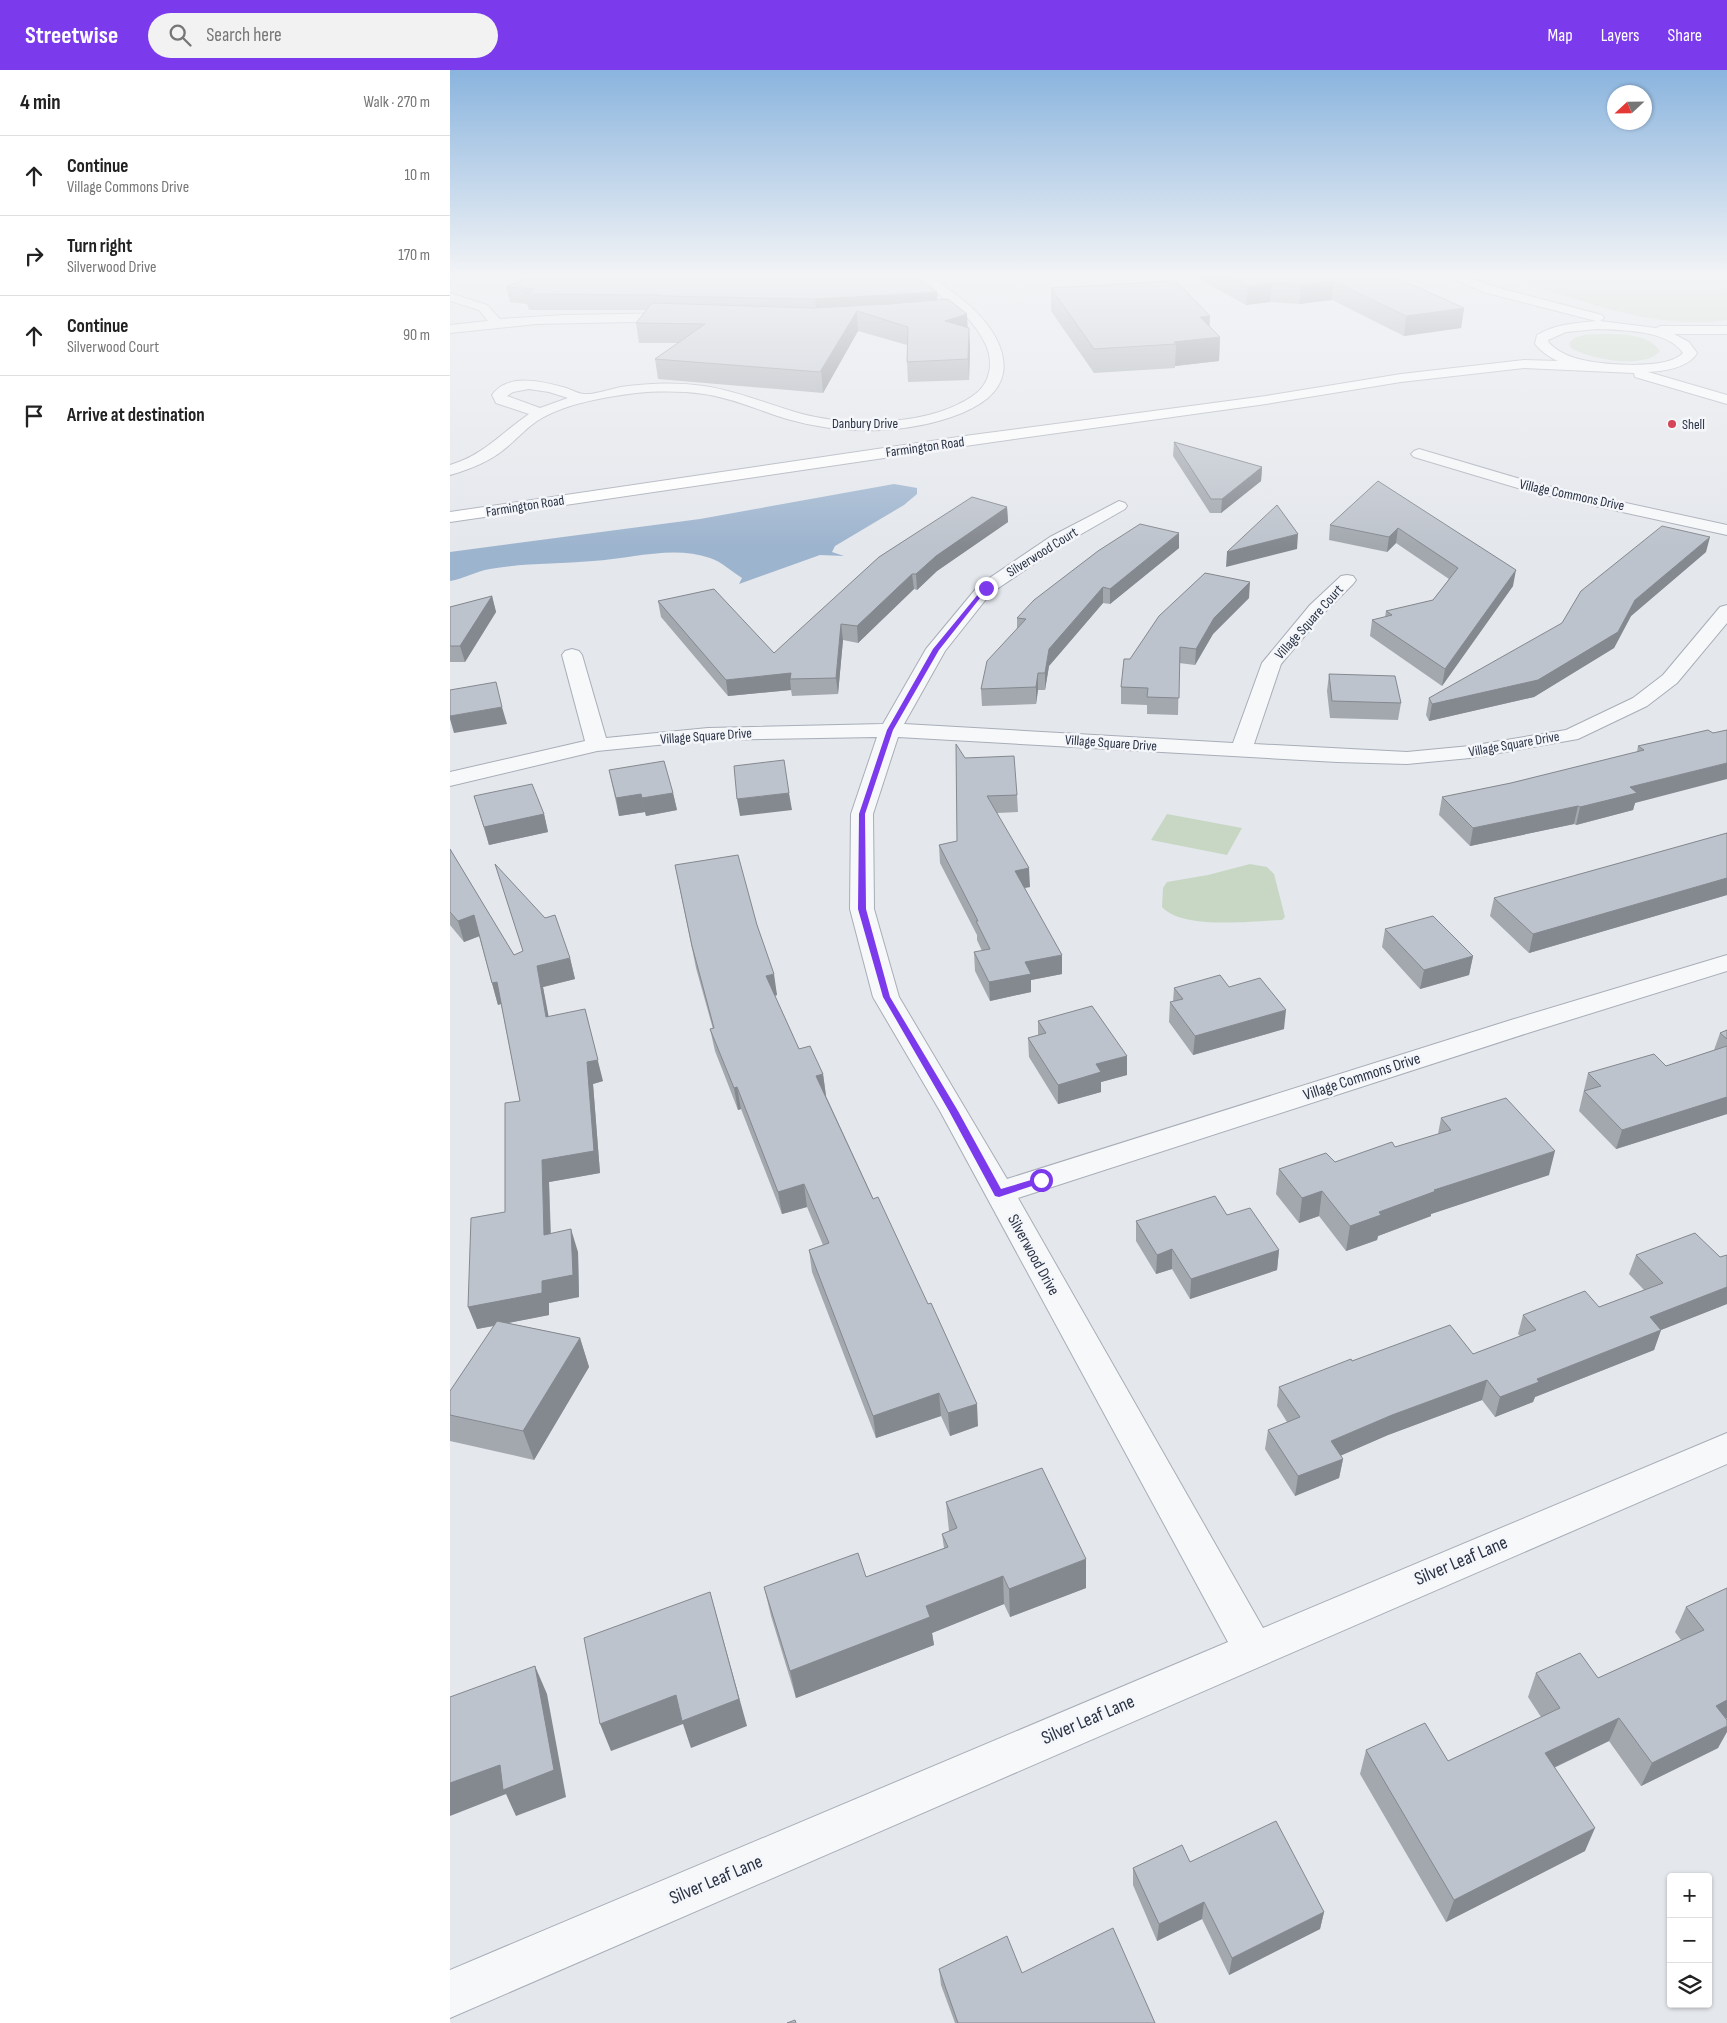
<!DOCTYPE html>
<meta charset="utf-8">
<style>
body{margin:0;font-family:"Sofia Sans Condensed",sans-serif;background:#f2f2f2;color:#222}
.controls{position:absolute;right:15px;bottom:15px;display:grid;overflow:hidden;border-radius:5px;box-shadow:0 1px 4px #0004}
.controls button{width:45px;height:45px;display:grid;place-items:center;padding:0;border:0;border-bottom:1px solid #e0e0e0;background:#fff;color:#222;font:25px sans-serif}
.compass{position:absolute;left:1157px;top:15px;width:45px;height:45px;border-radius:50%;background:#fff;box-shadow:0 1px 4px #0004;rotate:248deg}
.stop{position:absolute;width:15px;height:15px;margin:-11px;border:4px solid #7c3aed;border-radius:50%;background:#fff}
.stop.end{background:#7c3aed;border-color:#fff;box-shadow:0 1px 5px #0008}
.list{margin:0;padding:0;list-style:none}
h2{display:flex;justify-content:space-between;align-items:center;height:65px;margin:0;padding:0 20px;font-size:21px}
h2 small{font-size:16px;font-weight:400;color:#767676}
.list li{display:grid;grid-template-columns:32px 1fr auto;gap:15px;align-items:center;box-sizing:border-box;height:80px;padding:0 20px;border-top:1px solid #e0e0e0}
.list b{display:block;font-size:19px;white-space:nowrap}
.list p{margin:0;font-size:16px;white-space:nowrap;color:#767676}
.list em{font-size:16px;font-style:normal;color:#767676}
.icon{flex:none;width:28px;height:28px;fill:none;stroke:currentColor;stroke-width:2;stroke-linecap:round;stroke-linejoin:round}
.map{position:relative;flex:none;width:1277px;height:1953px;overflow:hidden}
header{display:flex;align-items:center;gap:30px;box-sizing:border-box;height:70px;padding:0 25px;background:#7c3aed;color:#fff}
header strong{font-size:24px}
nav{display:flex;gap:28px;margin-inline-start:auto;font-size:18px}
.search{width:350px;height:45px;background:#f2f2f2;display:flex;align-items:center;gap:12px;box-sizing:border-box;padding:0 18px;border-radius:28px;color:#767676;font-size:19px}
main{display:flex}
aside{flex:1;background:#fff}
.map>svg:first-child{display:block}
.green{fill:#c8d7c4}
.water{fill:#9db4ce}
.lines{fill:none;stroke-linecap:round;stroke-linejoin:round}
.street-casing{stroke:#a8adb7;stroke-width:2}
.secondary-casing{stroke:#a8adb7;stroke-width:2}
.street{fill:#f7f8fa;fill-rule:evenodd}
.secondary{fill:#fff;fill-rule:evenodd}
.wall{fill:#a3a8af}
.shaded-wall{fill:#84888f}
.building{fill:#bdc3cc;stroke:#84888f}
.route{fill:#7c3aed}
.poi-dot{fill:#d64457;stroke:#f4f6f9;stroke-width:2}
.labels{text-anchor:middle;dominant-baseline:central;stroke-width:5;stroke-linejoin:round;paint-order:stroke}
.far-street-label{font-size:14px;fill:#2a3346;stroke:#f4f6f9}
.far-poi-label{font-size:14px;fill:#2a3346;stroke:#f4f6f9;text-anchor:start}
.street-label{font-size:16px;fill:#2a3346;stroke:#f4f6f9}
.near-street-label{font-size:19px;fill:#2a3346;stroke:#f4f6f9}
</style>
<header>
<strong>Streetwise</strong>
<div class="search"><svg class="icon" aria-label="search" viewBox="0 0 24 24"><circle cx="10" cy="10" r="6"/><path d="M15 15l6 6"/></svg>Search here</div>
<nav><a>Map</a><a>Layers</a><a>Share</a></nav>
</header>
<main>
<aside>
<h2>4 min<small>Walk · 270 m</small></h2>
<ul class="list">
<li><svg class="icon" aria-label="ahead" viewBox="0 0 24 24"><path d="M12 20V5M6 11l6-6 6 6"/></svg><div><b>Continue</b><p>Village Commons Drive</p></div><em>10 m</em></li>
<li><svg class="icon" aria-label="right" viewBox="0 0 24 24"><path d="M7 20v-9h11M14 6l5 5-5 5"/></svg><div><b>Turn right</b><p>Silverwood Drive</p></div><em>170 m</em></li>
<li><svg class="icon" aria-label="ahead" viewBox="0 0 24 24"><path d="M12 20V5M6 11l6-6 6 6"/></svg><div><b>Continue</b><p>Silverwood Court</p></div><em>90 m</em></li>
<li><svg class="icon" aria-label="arrive" viewBox="0 0 24 24"><path d="M6 21V4h12l-3 4 3 4H6"/></svg><div><b>Arrive at destination</b></div></li>
</ul>
</aside>
<div class="map">
<svg width="1277" height="1953" viewBox="0 0 1277 1953">
<rect width="100%" height="100%" fill="#e4e7ec"/>
<!-- green -->
<path class="green" d="M1044,203H1277V250C1201,262 1117,225 1044,203Z
M1149,264C1168,264 1199,263 1210,281C1194,300 1140,289 1121,278L1119,273L1124,268L1134,265Z
M717,744L792,758L777,785L701,770Z
M800,794L817,797L824,804L835,847L832,850C801,851 733,860 712,837L713,818L717,812L758,805Z"/>
<!-- water -->
<path class="water" d="M444,414L467,418V424L454,435L385,476L382,482L394,486L370,485L289,514L292,508C281,501 272,492 260,488C223,475 180,489 143,491C108,494 74,493 40,499C26,501 14,509 0,511V482L250,449Z"/>
<g class="lines">
<defs>
<path id="street" d="M460,203C465,203 471,202 475,204C490,212 512,228 524,240C540,255 557,279 553,303C549,324 530,335 512,343C457,365 393,365 337,349C310,341 283,328 254,324C232,321 208,321 186,323C155,327 119,333 92,348C79,355 69,367 57,377C41,391 21,399 0,405V395C34,385 51,363 79,344L46,333L42,325C58,302 95,312 116,318C122,320 129,324 134,324C145,325 160,319 171,317C198,313 227,312 254,316C288,321 319,335 352,344C401,357 481,356 524,325C540,314 544,293 536,275C525,251 506,236 484,221C476,216 466,211 460,203ZM79,319L99,322L118,328L90,338L57,326L63,322Z
M0,223L37,235L50,249L114,245L229,243L235,247L229,251L86,254L0,263V255L38,251L29,240L0,231Z
M969,379L1084,413L1277,455V465L1081,422L964,387L961,384L964,381Z
M669,431L675,433L677,436L675,439L612,475L541,523L495,581L454,654L783,673L812,593L860,535L891,506L897,505L903,506L906,510L903,514L874,543L831,594L804,674L957,682L1020,676L1116,660L1183,628L1213,605L1270,537L1277,535V553L1227,613L1197,636L1128,669L1020,688L957,694L887,692L448,667L423,744L424,839L449,927L557,1109L1061,950L1277,885V901L1081,962L568,1128L813,1558L1277,1363V1394L0,1948V1900L778,1572L490,1041L423,927L400,839L401,744L427,667L258,670L147,681L0,716V702L135,671L112,585L115,581L122,579L129,581L132,585L156,668L258,658L433,654L476,579L529,515L600,467Z"/>
<path id="secondary" d="M991,203H1008L1045,217L1152,245L1154,248L1150,251L1206,258L1211,256H1277V264H1224L1239,272L1247,283C1238,298 1215,301 1198,302L1277,325V334L1185,307L1184,303L1074,298L951,312L816,334L522,375L0,452V442L522,365L816,326L951,304L1074,290L1108,291C1099,287 1092,282 1085,274L1087,265C1106,254 1125,253 1146,251L1037,223L993,205ZM1147,259C1172,260 1218,260 1233,283C1217,301 1147,295 1125,288C1115,285 1106,280 1099,273L1098,270L1116,262Z"/>
</defs>
<!-- street casing -->
<use href="#street" class="street-casing"/>
<!-- secondary casing -->
<use href="#secondary" class="secondary-casing"/>
<!-- street -->
<use href="#street" class="street"/>
<!-- secondary -->
<use href="#secondary" class="secondary"/>
</g>
<!-- wall -->
<path class="wall" d="M738,203H936L1014,238L1011,258L954,266L882,230L849,234L820,232L796,235Z
M56,217L487,230L518,258L520,278L519,310L458,312L457,292V275L408,261L373,323L208,309L205,289L228,273H189L186,253L196,240H79L77,234L60,232Z
M601,218L760,257L770,267L769,291L725,296V298L644,303L601,241Z
M724,372L812,397L811,411L771,443H760L723,386Z
M928,411L1063,516L992,616L920,566L922,550L935,547L936,541L983,530L999,509L946,473L937,482L879,470L880,455Z
M557,437L558,452L487,501L467,520L464,519L408,573L393,570L388,624L342,626L341,620L278,626L211,547L208,531L324,583Z
M729,463V478L660,534L653,533L599,596L595,620H588L586,634L532,636L531,619L567,558V548Z
M1256,482L1181,546L1164,578L1084,627L979,651L976,645L979,628Z
M42,526L46,542L15,592H0V537Z
M799,528L763,564L745,595L729,593L728,645L697,644V635L671,634V617L680,589Z
M879,604L951,633L948,650L880,648L877,621Z
M1258,660L1185,733L1183,740L1126,755L1124,754L1020,776L989,745L992,727L1061,713L1187,682L1188,676Z
M515,688L567,725L568,742L547,743L580,817L575,818L612,904L581,910V922L540,931L525,901L524,882L532,881L527,870V865L490,793L489,775L507,771Z
M159,700L223,723L227,740L196,746L195,742L169,746Z
M24,726L94,744L98,762L39,775Z
M1277,763V825L1079,883L1040,846L1044,828Z
M0,779L64,885L73,881L45,794L120,888L125,909L93,917L98,947L153,1011L143,1014L150,1103L99,1112L101,1163L128,1182L129,1227L99,1233V1245L58,1253L130,1268L139,1297L84,1390L0,1371V1321L44,1256L27,1259L55,1142L70,1031L51,934L48,935L29,866L14,872L0,855Z
M225,795L307,855L327,925L325,926L349,979L373,1004L376,1026L528,1356L500,1366L491,1346L426,1368L362,1202L359,1180L373,1175L357,1137L332,1144L291,1039L288,1040L265,981L260,959H263L246,898Z
M935,859L1023,886L1019,905L970,919L932,877Z
M779,917L834,959L743,985L719,952L720,932H723L724,918Z
M588,951L677,986V1005L651,1012V1022L608,1034L579,987L578,968L588,965Z
M1277,960V1044L1166,1079L1129,1041L1138,1003L1216,996L1264,980L1270,963Z
M991,1048L1099,1105L981,1144V1146L928,1166L927,1170L896,1181L869,1146L849,1153L826,1124L829,1099L885,1092L945,1077L988,1064Z
M777,1145L829,1180L827,1200L740,1229L722,1199L706,1204L686,1171V1151Z
M1186,1185L1277,1234L1211,1260L1204,1280L1085,1327L1083,1332L1045,1347L1032,1330L938,1365L890,1386L893,1389L889,1408L845,1426L815,1379L818,1360L837,1352L827,1336L829,1317L902,1291L1023,1284L1070,1266L1068,1264L1073,1245L1149,1237L1194,1220L1179,1204Z
M496,1432L636,1518L560,1547L554,1534L482,1563L484,1575L346,1628L321,1546L314,1517L416,1507L494,1478L492,1464L499,1461Z
M1277,1518V1648L1276,1649L1268,1678L1191,1716L1159,1671L1104,1698L1135,1781L996,1852L910,1704L916,1680L998,1691L1091,1647L1078,1627L1086,1603L1148,1608L1231,1570L1225,1562L1236,1537Z
M740,1792L874,1842L870,1859L779,1905L752,1849L707,1871L683,1815V1798Z
M489,1899L572,1903L705,1953H505L491,1915Z"/>
<!-- shaded-wall -->
<path class="shaded-wall" d="M883,211L882,230L849,234L851,215Z
M822,213L820,232L796,235L798,216Z
M487,222L488,238L407,241L408,261L373,323L365,229Z
M1014,238L1011,258L954,266L956,246Z
M517,244L518,263L495,251Z
M760,246L759,268L770,267L769,291L725,296L726,274L724,272L750,247Z
M519,258L520,278L519,310L518,289Z
M812,397L811,411L771,443L772,429Z
M557,437L558,452L487,501L467,520L466,504L486,486Z
M948,458L946,473L937,482L939,467Z
M729,463V478L660,534V519Z
M848,464L847,479L776,497L777,482Z
M1260,467L1256,482L1181,546L1164,578L1084,627L979,651L982,634L1185,530Z
M1066,500L1063,516L992,616L995,599Z
M462,504L464,519L408,573L407,556Z
M800,512L799,528L763,564L745,595L746,579L764,548Z
M653,517V533L599,596L595,620V603L599,579Z
M42,526L46,542L15,592L10,576Z
M391,554L393,570L388,624L386,608Z
M341,603L340,609L341,620L278,626L276,610Z
M588,603V620L586,634V617Z
M52,637L57,654L4,663L0,649V646Z
M1277,693V709L1185,733L1183,740L1126,755L1130,737L1180,717Z
M223,723L227,740L196,746L192,728Z
M339,723L342,740L290,746L287,729Z
M191,724L195,742L169,746L166,728Z
M1128,736L1124,754L1020,776L1023,758Z
M94,744L98,762L39,775L34,757Z
M579,798L580,817L566,819L565,801Z
M1277,808V825L1079,883L1083,864Z
M24,845L30,866L14,872L8,851Z
M612,885V904L581,910V922L540,931L539,912L575,892Z
M1023,886L1019,905L970,919L974,900Z
M120,888L125,909L93,917L103,969L96,947L87,896Z
M324,904L327,925L320,927L316,906Z
M47,912L53,933L48,935L42,913Z
M135,939L153,1011L143,1014L150,1103L99,1112L101,1187L94,1165L92,1090L137,992Z
M836,940L834,959L743,985L745,966Z
M677,986V1005L651,1012V1022L608,1034V1015L646,994Z
M373,1004L376,1026L370,1028L366,1006Z
M287,1017L291,1039L288,1040L284,1018Z
M1277,1027V1044L1166,1079L1172,1060Z
M1105,1081L1099,1105L981,1144V1146L928,1166L927,1170L896,1181L900,1156L929,1142L984,1120Z
M354,1114L357,1137L332,1144L328,1122Z
M872,1121L869,1146L849,1153L852,1128Z
M121,1159L128,1182L129,1227L99,1233V1245L27,1259L18,1237L92,1211Z
M722,1179V1199L706,1204L707,1185Z
M829,1180L827,1200L740,1229L741,1209Z
M1277,1217V1234L1193,1267L1200,1247Z
M1211,1260L1204,1280L1085,1327L1083,1332L1045,1347L1050,1327L1087,1309Z
M130,1268L139,1297L84,1390L73,1361Z
M1037,1310L1032,1330L938,1365L878,1391L881,1371L942,1345Z
M489,1323L491,1346L426,1368L423,1346Z
M527,1334L528,1356L500,1366L498,1343Z
M893,1389L889,1408L845,1426L848,1406Z
M636,1489V1518L560,1547L559,1519Z
M553,1506L554,1534L482,1563L484,1575L346,1628L340,1601L476,1536Z
M260,1522L297,1656L241,1678L233,1654L161,1681L150,1654Z
M85,1596L97,1624L116,1727L66,1746L56,1724L0,1746V1713Z
M1277,1630V1648L1254,1660L1266,1636Z
M1169,1648L1159,1671L1086,1706L1095,1683Z
M1277,1656V1662L1268,1678L1191,1716L1202,1693Z
M1145,1758L1135,1781L996,1852L1004,1830Z
M754,1832L752,1849L707,1871L709,1854Z
M874,1842L870,1859L779,1905L782,1888Z"/>
<!-- building -->
<path class="building" d="M89,203H463L487,222L365,229L211,226L212,225L75,224L85,219L56,217Z
M773,203H936L1014,238L956,246L883,211L851,215L822,213L798,216Z
M726,211L760,246L750,247L770,267L724,272L726,274L644,279L601,218Z
M498,229L517,244L495,251L519,258L518,289L457,292L458,257L407,241L370,302L205,289L255,254L186,253L202,233L365,238L440,234Z
M724,372L812,397L772,429H761Z
M928,411L1066,500L995,599L922,550L942,545L936,541L983,530L1008,498L948,458L939,467L880,455Z
M522,427L557,437L486,486L466,504H462L407,556L391,554L386,608L340,609L341,603L276,610L208,531L264,519L324,583L429,487Z
M827,435L848,464L777,482Z
M690,454L729,463L660,519L653,517L599,579L595,603H588L586,617L531,619L537,591L576,549L567,548L584,530L648,481Z
M1212,456L1260,467L1185,530L1168,562L1088,610L982,634L979,628L1112,553L1131,521Z
M755,503L800,512L764,548L746,579L730,577L729,628L697,627L698,618L671,617L674,589H680L709,546Z
M42,526L10,576H0V537Z
M879,604L945,606L951,633L882,631Z
M46,612L52,637L0,646V620Z
M1258,660L1263,663L1277,660V693L1180,717L1187,723L1130,737L1128,736L1023,758L992,727L1061,713L1194,680L1188,676Z
M506,674L515,688L564,686L567,725L537,726L579,798L565,801L612,885L575,892L581,904L539,912L524,882L540,879L526,851H528L489,775L507,771Z
M334,690L339,723L287,729L284,696Z
M214,691L223,723L192,728L191,724L166,728L159,700Z
M82,714L94,744L34,757L24,726Z
M1277,763V808L1083,864L1044,828Z
M0,779L64,885L73,881L45,794L95,848L105,845L120,888L87,896L96,947L135,939L148,990L137,992L144,1081L92,1090L94,1165L121,1159L123,1205L92,1211V1223L18,1237L21,1148L55,1142V1033L70,1031L47,912L42,913L24,845L8,851L0,842Z
M288,785L307,855L324,904L316,906L349,979L360,976L373,1004L366,1006L423,1129L428,1127L478,1234L481,1233L527,1334L498,1343L489,1323L423,1346L359,1180L379,1173L354,1114L328,1122L287,1017L284,1018L260,959L264,958L242,876L225,795Z
M983,846L1023,886L974,900L935,859Z
M770,905L779,917L810,908L836,940L745,966L720,932L733,929L724,918Z
M642,936L677,986L646,994L651,1002L608,1015L578,968L596,963L588,951Z
M1277,960V969L1270,963Z
M1277,976V1027L1172,1060L1134,1021L1151,1016L1138,1003L1204,984L1216,996Z
M1056,1028L1105,1081L984,1120L986,1121L929,1142L931,1145L900,1156L872,1121L852,1128L829,1099L876,1083L885,1092L942,1072L945,1077L1001,1060L991,1048Z
M765,1126L777,1145L800,1138L829,1180L741,1209L722,1179L707,1185L686,1151Z
M1245,1163L1270,1187L1277,1185V1217L1200,1247L1211,1260L1087,1309L1089,1312L1050,1327L1037,1310L942,1345L881,1371L893,1389L848,1406L818,1360L850,1347L829,1317L901,1289L902,1291L1000,1255L1023,1284L1086,1260L1073,1245L1135,1221L1149,1237L1213,1213L1186,1185Z
M47,1251L130,1268L73,1361L0,1345V1321Z
M592,1398L636,1489L559,1519L553,1506L476,1536L480,1547L340,1601L314,1517L408,1483L416,1507L498,1477L492,1464L507,1458L496,1432Z
M1277,1518V1630L1266,1636L1277,1650V1656L1202,1693L1169,1648L1095,1683L1145,1758L1004,1830L916,1680L975,1653L998,1691L1110,1638L1086,1603L1130,1583L1148,1608L1254,1560L1236,1537Z
M260,1522L289,1629L232,1651L226,1625L150,1654L134,1568Z
M85,1596L104,1700L53,1720L50,1695L0,1713V1627Z
M826,1751L874,1842L782,1888L754,1832L709,1854L683,1798L732,1775L740,1792Z
M663,1858L705,1953H508L489,1899L557,1866L572,1903Z
M345,1950L346,1953H337Z"/>
<!-- sky -->
<linearGradient id="sky" x2="0" y2="1"><stop stop-color="#8ab4de"/><stop offset="0.43" stop-color="#f3f4f6"/><stop offset="1" stop-color="#f3f4f6" stop-opacity="0"/></linearGradient>
<rect width="1277" height="477" fill="url(#sky)"/>
<!-- route -->
<path class="route" d="M534,517L538,518L489,580L443,660L415,744L416,839L440,927L508,1041L551,1119L591,1107L596,1110L594,1112L549,1127L545,1126L499,1041L433,927L408,839L409,744L437,660L483,579Z"/>
<!-- markers -->
<circle class="poi-dot" cx="1222" cy="354" r="5"/>
<g class="labels">
<!-- far-street labels -->
<g class="far-street-label">
<text x="415" y="353">Danbury Drive</text>
<text transform="translate(475 377) rotate(-8)">Farmington Road</text>
<text transform="translate(1122 425) rotate(12)">Village Commons Drive</text>
<text transform="translate(75 436) rotate(-9)">Farmington Road</text>
<text transform="translate(592 482) rotate(-32)">Silverwood Court</text>
<text transform="translate(859 552) rotate(-48)">Village Square Court</text>
<text transform="translate(256 666) rotate(-4)">Village Square Drive</text>
<text transform="translate(661 673) rotate(4)">Village Square Drive</text>
<text transform="translate(1064 674) rotate(-10)">Village Square Drive</text>
</g>
<!-- far-poi labels -->
<g class="far-poi-label">
<text x="1232" y="354">Shell</text>
</g>
<!-- street labels -->
<g class="street-label">
<text transform="translate(912 1007) rotate(-18)">Village Commons Drive</text>
<text transform="translate(583 1185) rotate(61)">Silverwood Drive</text>
</g>
<!-- near-street labels -->
<g class="near-street-label">
<text transform="translate(1011 1491) rotate(-23)">Silver Leaf Lane</text>
<text transform="translate(638 1650) rotate(-23)">Silver Leaf Lane</text>
<text transform="translate(266 1810) rotate(-23)">Silver Leaf Lane</text>
</g>
</g>
</svg>
<div class="controls">
<button>+</button>
<button>−</button>
<button><svg class="icon" aria-label="layers" viewBox="0 0 24 24"><path d="M12 4l9 5-9 5-9-5zM3 14l9 5 9-5"/></svg></button>
</div>
<svg class="compass" viewBox="-18 -18 36 36"><path d="M0-13l5 13h-10z" fill="#e53935"/><path d="M0 13l5-13h-10z" fill="#767676"/></svg>
<div class="stop" style="left:591px;top:1110px"></div>
<div class="stop end" style="left:536px;top:518px"></div>
</div>
</main>
